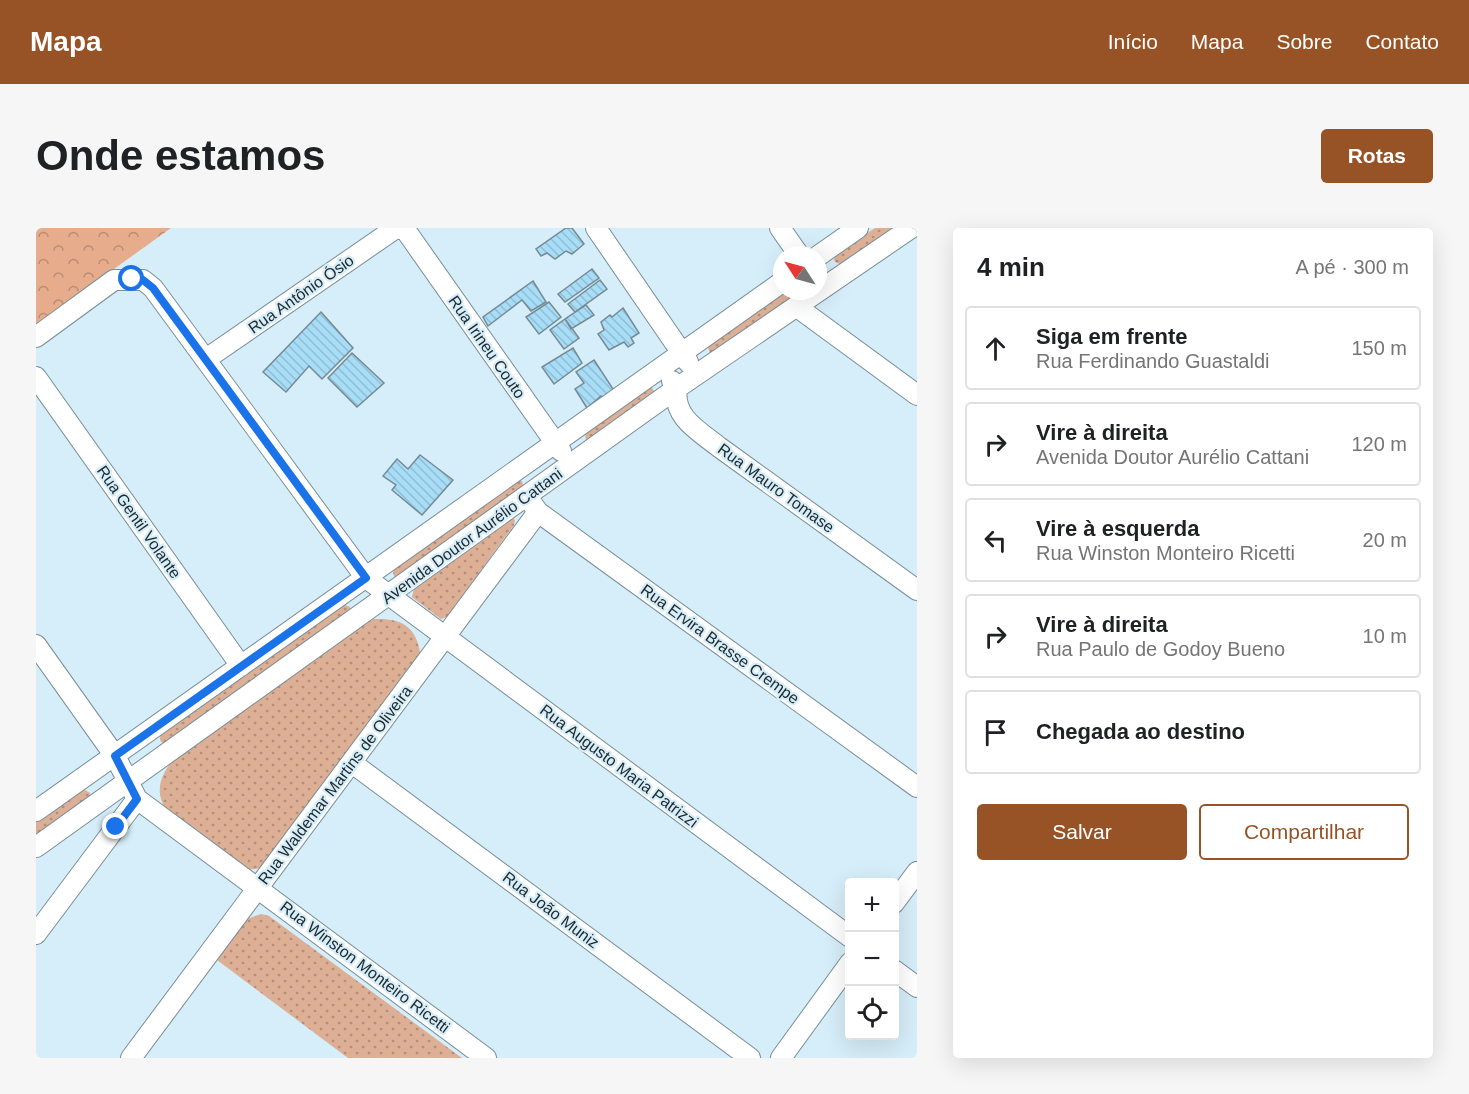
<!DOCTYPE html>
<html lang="pt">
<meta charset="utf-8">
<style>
body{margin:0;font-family:Helvetica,sans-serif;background:#f6f6f6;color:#202124}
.controls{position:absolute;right:18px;bottom:18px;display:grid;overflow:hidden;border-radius:6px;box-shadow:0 6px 24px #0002}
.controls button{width:54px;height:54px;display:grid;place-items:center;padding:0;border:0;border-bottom:2px solid #e0e0e0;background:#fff;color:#202124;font:30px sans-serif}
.compass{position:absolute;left:737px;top:18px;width:54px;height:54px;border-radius:50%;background:#fff;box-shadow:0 6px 24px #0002;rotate:306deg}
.stop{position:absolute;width:18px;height:18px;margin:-14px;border:4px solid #1a73e8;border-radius:50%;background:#fff}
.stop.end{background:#1a73e8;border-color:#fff;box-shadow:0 2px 6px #0008}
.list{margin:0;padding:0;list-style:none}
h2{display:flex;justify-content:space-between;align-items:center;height:78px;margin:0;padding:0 24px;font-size:26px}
h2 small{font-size:20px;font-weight:400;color:#757577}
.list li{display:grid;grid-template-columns:39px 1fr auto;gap:18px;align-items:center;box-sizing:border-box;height:84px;margin:0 12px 12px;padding:0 12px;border:2px solid #e0e0e0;border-radius:6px}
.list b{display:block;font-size:22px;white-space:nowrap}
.list p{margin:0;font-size:20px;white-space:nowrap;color:#757577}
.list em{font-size:20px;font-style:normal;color:#757577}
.actions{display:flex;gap:12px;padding:18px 24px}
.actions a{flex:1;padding:14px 0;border:2px solid #975325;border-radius:6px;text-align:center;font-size:21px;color:#975325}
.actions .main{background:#975325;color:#fff}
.icon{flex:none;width:33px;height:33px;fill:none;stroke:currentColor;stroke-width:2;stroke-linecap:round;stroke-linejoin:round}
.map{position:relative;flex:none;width:881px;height:830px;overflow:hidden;border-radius:6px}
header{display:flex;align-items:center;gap:36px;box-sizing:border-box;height:84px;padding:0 30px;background:#975325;color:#fff}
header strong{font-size:28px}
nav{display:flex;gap:33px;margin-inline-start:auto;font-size:21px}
.intro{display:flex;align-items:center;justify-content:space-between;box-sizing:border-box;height:144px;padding:0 36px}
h1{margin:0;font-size:42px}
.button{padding:15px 27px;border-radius:6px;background:#975325;color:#fff;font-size:21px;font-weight:700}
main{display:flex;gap:36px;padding:0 36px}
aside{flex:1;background:#fff;border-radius:6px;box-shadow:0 6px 24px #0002}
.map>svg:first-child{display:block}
.forest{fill:url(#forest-crowns)}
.park{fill:url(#park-dots)}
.building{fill:url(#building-back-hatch);stroke:#758a94;stroke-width:1.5}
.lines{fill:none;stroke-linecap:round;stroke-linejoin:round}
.street-casing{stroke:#788e98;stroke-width:22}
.street{stroke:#fff;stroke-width:20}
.route{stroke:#1a73e8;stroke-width:8}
.labels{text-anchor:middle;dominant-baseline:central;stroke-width:4.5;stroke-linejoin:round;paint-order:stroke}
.street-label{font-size:16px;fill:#1f282c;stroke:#d6eef9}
</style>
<header>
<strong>Mapa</strong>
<nav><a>Início</a><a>Mapa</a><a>Sobre</a><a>Contato</a></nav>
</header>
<div class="intro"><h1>Onde estamos</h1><a class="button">Rotas</a></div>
<main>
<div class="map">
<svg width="881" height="830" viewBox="0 0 881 830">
<defs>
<pattern id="forest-crowns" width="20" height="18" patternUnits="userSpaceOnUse" patternTransform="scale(1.5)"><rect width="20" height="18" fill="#e6ac8b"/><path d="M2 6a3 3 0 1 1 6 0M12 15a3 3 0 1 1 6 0" fill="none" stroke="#ba8c72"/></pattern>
<pattern id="park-dots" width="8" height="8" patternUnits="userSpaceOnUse" patternTransform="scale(1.5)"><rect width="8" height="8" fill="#ddaf95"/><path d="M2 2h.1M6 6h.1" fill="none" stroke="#b38e7a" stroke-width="1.8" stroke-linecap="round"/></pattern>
<pattern id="building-back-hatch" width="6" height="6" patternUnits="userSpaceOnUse" patternTransform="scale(1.5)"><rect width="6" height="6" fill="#a8ddf7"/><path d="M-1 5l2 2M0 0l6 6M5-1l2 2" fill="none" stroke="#90bed4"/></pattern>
</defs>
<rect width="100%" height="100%" fill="#d6eef9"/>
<!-- forest -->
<path class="forest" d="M0,0H135L0,97Z"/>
<!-- park -->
<path class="park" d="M839,0H862L806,37L799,34L798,31L802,25Z
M747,63H756L758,70L677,128L674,125L671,117Z
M612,159H615L620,165L553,214L550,212L549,206L552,202Z
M482,252L486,253L488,261L359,350L357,345L359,340Z
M476,289L479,292L478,297L411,389L405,391L376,369L378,360Z
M307,376L314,379L315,382L128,516C123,513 123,510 126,504Z
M337,391C367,390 380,398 385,428L226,640L211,642L131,583C118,564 124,547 138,531L329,395Z
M44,561L49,562L54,565V571L0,613V593Z
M225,686L233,688L426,830H312L181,732L211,691Z"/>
<!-- building -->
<path class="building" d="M530,0H536L548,16L536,26L530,23L519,31L511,25L505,28L500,21Z
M556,41L563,50L529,74L522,66Z
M564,52L571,61L539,84L532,76Z
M497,53L510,74L495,83L486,72L452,98L447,89Z
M513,74L525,89L503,106L490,89Z
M550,77L558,87L535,101L529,91Z
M587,80L603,105L595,110L598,115L592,119L588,114L573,122L562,106L568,102L565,94L574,87L576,89Z
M285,84L317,120L286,151L273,138L250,164L227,144Z
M529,91L543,110L528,121L514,102Z
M537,120L546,135L518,156L506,139Z
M316,125L348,155L321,179L292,150Z
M558,132L579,164L567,173L565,168L551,180L539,161L548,155L540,144Z
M384,227L417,252L386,287L356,262L360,257L347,248L361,231L372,241Z"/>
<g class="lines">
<defs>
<path id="street" d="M368,0L525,223
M560,0L652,134
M744,0L763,27
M782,28L822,0
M761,79L881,167
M0,109L78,52H107L117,60L330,350L814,709
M170,131L360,0
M0,149L205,438
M636,153L641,160C636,189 663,203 683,219L881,362
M495,274L502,284L881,559
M0,417L79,528L101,571L450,830
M316,535L714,830
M0,583L746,54
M0,619L641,160L875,0
M858,675L881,644
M0,706L101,571
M858,742L881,759
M95,830L502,284
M745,830L814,735"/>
</defs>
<!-- street casing -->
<use href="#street" class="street-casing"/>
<!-- street -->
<use href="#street" class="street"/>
</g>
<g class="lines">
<!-- route -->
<path class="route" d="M80,599L101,571L79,528L330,350L117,60L107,52L96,51"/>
</g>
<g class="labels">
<!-- street labels -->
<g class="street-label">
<text transform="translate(265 66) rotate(-35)">Rua Antônio Ósio</text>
<text transform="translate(451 119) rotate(55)">Rua Irineu Couto</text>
<text transform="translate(740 260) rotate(36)">Rua Mauro Tomase</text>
<text transform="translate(103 294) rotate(55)">Rua Gentil Volante</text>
<text transform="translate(436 308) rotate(-36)">Avenida Doutor Aurélio Cattani</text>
<text transform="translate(684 416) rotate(36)">Rua Ervira Brasse Crempe</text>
<text transform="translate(583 538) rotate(37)">Rua Augusto Maria Patrizzi</text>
<text transform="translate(299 557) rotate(-53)">Rua Waldemar Martins de Oliveira</text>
<text transform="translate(515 682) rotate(37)">Rua João Muniz</text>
<text transform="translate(329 739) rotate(37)">Rua Winston Monteiro Ricetti</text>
</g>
</g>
</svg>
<div class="controls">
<button>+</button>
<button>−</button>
<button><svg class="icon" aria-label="locate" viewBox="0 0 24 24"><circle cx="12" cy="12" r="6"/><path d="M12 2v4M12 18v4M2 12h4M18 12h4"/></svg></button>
</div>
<svg class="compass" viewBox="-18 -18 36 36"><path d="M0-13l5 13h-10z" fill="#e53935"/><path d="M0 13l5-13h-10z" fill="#757577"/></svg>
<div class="stop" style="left:96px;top:51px"></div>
<div class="stop end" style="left:80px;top:599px"></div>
</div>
<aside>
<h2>4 min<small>A pé · 300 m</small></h2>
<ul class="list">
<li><svg class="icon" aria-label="ahead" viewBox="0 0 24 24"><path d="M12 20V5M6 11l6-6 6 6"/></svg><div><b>Siga em frente</b><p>Rua Ferdinando Guastaldi</p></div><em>150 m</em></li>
<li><svg class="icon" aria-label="right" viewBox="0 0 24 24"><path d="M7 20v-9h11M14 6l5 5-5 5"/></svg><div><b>Vire à direita</b><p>Avenida Doutor Aurélio Cattani</p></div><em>120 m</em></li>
<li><svg class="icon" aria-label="left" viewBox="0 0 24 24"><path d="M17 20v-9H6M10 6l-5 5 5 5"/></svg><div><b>Vire à esquerda</b><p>Rua Winston Monteiro Ricetti</p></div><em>20 m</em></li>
<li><svg class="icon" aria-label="right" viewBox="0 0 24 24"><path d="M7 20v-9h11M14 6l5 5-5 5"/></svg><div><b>Vire à direita</b><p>Rua Paulo de Godoy Bueno</p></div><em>10 m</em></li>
<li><svg class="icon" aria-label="arrive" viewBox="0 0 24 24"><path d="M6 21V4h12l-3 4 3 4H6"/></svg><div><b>Chegada ao destino</b></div></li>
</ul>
<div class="actions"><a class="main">Salvar</a><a>Compartilhar</a></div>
</aside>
</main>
